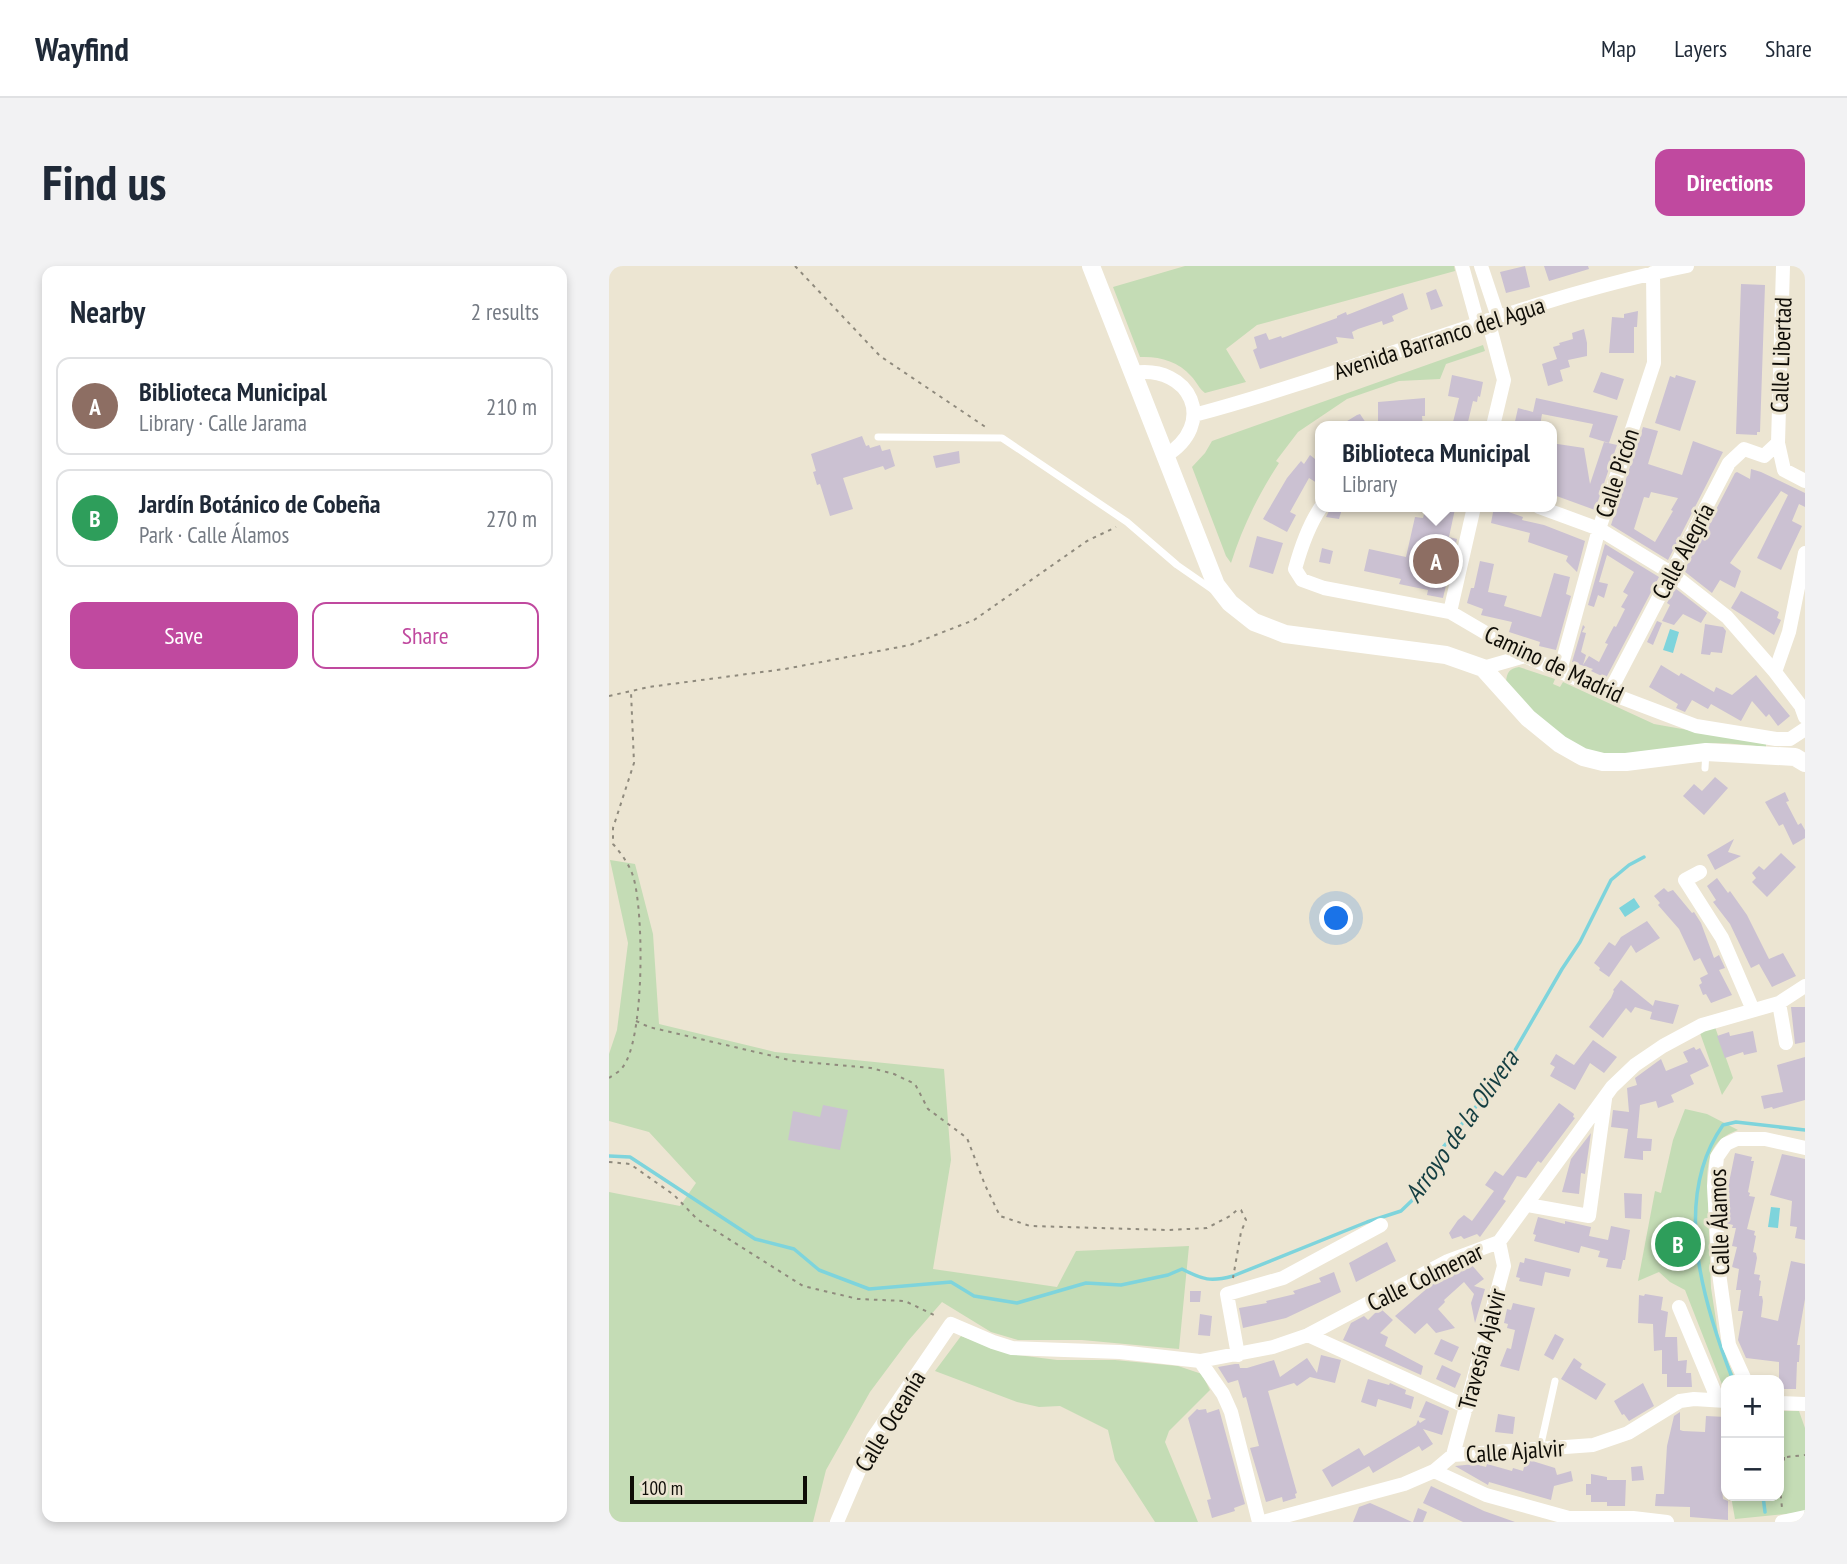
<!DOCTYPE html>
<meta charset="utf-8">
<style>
body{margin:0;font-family:"PT Sans Narrow",sans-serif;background:#f2f2f3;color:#1f2937}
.controls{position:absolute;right:21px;bottom:21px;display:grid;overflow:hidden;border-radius:14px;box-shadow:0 4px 10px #0003}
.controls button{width:63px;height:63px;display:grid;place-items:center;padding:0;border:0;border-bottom:2px solid #e0e1e3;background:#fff;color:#1f2937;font:35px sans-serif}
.scale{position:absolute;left:21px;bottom:18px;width:177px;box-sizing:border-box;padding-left:7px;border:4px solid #0f0d07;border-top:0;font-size:19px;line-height:24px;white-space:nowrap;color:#0f0d07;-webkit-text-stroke:5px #ece5d2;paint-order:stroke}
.you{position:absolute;left:728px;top:653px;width:24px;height:24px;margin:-18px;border:5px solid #fff;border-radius:50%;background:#1a73e8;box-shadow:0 0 0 10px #1a73e833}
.badge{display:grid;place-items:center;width:46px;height:46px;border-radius:50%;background:#c0499f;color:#fff;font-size:23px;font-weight:700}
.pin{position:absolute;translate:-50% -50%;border:4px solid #fff;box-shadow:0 2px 7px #0006}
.popup{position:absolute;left:706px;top:155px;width:242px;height:91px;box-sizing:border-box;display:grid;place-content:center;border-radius:14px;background:#fff;filter:drop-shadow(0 2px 5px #0005);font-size:23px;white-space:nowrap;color:#747a83}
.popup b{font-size:26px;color:#1f2937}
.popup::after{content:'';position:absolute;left:50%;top:100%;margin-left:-14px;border:14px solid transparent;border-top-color:#fff}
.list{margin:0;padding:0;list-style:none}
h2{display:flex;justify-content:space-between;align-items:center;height:91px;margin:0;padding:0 28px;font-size:30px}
h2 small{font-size:23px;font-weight:400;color:#747a83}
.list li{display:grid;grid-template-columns:46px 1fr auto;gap:21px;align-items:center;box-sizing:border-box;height:98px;margin:0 14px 14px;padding:0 14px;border:2px solid #e0e1e3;border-radius:14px}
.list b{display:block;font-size:26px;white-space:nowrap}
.list p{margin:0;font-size:23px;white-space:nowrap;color:#747a83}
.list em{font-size:23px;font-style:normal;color:#747a83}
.actions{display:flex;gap:14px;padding:21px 28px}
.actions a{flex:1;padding:16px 0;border:2px solid #c0499f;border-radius:14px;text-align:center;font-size:24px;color:#c0499f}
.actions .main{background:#c0499f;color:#fff}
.map{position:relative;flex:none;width:1196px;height:1256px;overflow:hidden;border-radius:14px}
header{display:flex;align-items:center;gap:42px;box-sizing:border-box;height:98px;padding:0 35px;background:#fff;border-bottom:2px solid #e0e1e3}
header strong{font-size:33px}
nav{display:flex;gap:38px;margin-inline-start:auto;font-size:24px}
.intro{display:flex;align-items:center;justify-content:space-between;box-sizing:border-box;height:168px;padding:0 42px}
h1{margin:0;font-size:49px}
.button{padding:18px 32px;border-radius:14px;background:#c0499f;color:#fff;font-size:24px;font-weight:700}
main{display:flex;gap:42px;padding:0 42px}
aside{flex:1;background:#fff;border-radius:14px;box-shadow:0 4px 10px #0003}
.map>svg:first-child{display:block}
.green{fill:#c4dcb5}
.water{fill:#7ed4dc}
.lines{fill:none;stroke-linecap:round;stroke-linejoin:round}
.stream{stroke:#7ed4dc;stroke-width:3.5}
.building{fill:#cbc1d2;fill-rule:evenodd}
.path{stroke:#8f8a7d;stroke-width:2;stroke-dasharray:3.5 5;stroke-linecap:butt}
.service{stroke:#fff;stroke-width:7}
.minor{stroke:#fff;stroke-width:14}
.tertiary{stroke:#fff;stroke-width:18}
.labels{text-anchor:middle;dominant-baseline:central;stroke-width:6;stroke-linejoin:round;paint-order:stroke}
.street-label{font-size:24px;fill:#0f0d07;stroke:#ece5d2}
.water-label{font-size:26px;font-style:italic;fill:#143e41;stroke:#ece5d2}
</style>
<header>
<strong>Wayfind</strong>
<nav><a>Map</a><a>Layers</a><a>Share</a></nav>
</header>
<div class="intro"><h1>Find us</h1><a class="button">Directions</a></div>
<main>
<aside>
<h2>Nearby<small>2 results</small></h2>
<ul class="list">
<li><span class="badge" style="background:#8d6e63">A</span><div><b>Biblioteca Municipal</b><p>Library · Calle Jarama</p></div><em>210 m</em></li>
<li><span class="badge" style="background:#2e9e5b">B</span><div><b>Jardín Botánico de Cobeña</b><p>Park · Calle Álamos</p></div><em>270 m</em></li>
</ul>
<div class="actions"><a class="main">Save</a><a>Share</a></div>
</aside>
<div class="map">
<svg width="1196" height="1256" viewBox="0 0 1196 1256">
<rect width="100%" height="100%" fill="#ece5d2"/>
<!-- green -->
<path class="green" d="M576,0H845L846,5L648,59L617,83L637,116L596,127C590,123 588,116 582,110C569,95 550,90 531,91L504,21Z
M874,79L876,85L837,98L831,113L790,115L738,133L689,166L667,195L670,197C649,229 634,260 622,297L617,290L583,201L596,187L603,175Z
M910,401L946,413L944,418L951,421L954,416L1045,458L1157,478V481C1136,479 1113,476 1092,478C1049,483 1006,498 964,478C938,466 917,437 897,416C898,406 900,403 910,401Z
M1,594L26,598L44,668L50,758L166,786L335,803L342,894L324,1003L448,1021L467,985L580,980L570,1083L473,1074H409L382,1066L333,1036L299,1075L261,1126L217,1204L204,1256H9L0,1254V926L71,940L87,917L40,866L0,855V788L8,764L19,677Z
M1106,761L1124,812L1113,829L1091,767Z
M1076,843L1098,848L1129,864C1105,873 1100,885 1098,911L1102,1022L1111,1080L1127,1114H1117V1123L1114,1121L1076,1024L1061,1016L1050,1006L1029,1015L1046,925L1052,927L1064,874Z
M352,1070L402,1088L448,1094H506L569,1100L593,1108L601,1124L560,1165L556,1176L589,1256H546L506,1194L499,1164L451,1140L430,1141L408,1136L326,1105Z
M1170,1145H1190L1196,1162V1246L1126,1253L1122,1230H1170Z"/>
<!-- water -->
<path class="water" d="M1061,363L1070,366L1064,387L1054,384Z
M1025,632L1031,641L1016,651L1010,642Z
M1162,941L1171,942L1169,962L1159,961Z"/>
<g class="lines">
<!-- stream -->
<path class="stream" d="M0,890L21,891L146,973L185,983L210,1004L260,1023L342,1016L365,1030L408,1037L477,1017L512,1019L559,1009L573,1003C594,1014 602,1016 624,1010L758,956L792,945L815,923L827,890L890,812L953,703L971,676L1002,614L1020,599L1035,591
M1124,1114C1094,1037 1062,933 1114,859L1127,856L1196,864
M1154,1230L1156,1246"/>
</g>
<!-- building -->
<path class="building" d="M916,0L921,21L897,27L891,6Z
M935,0H979L980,3L940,15Z
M1132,18L1156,19L1151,166H1148V169L1127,168Z
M827,23L834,40L822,44L817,27Z
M794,27L799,43L783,50L785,55L774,59L773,55L749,63L743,66L745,73L727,71L729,77L651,103L644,84L648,82L645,71L657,67L660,74L672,70L673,72L728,52V50L737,46L738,49Z
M1029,45L1028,61H1025V87H1000L1003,51L1015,52V48Z
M975,63L978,77V90L959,94L961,101L951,104L954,115L939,120L933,98L948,93L944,81L951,79L950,77L964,73L963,67Z
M992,106L1015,113L1008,134L984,126Z
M843,109L874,116L871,131L869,130L868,136L864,135L858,160H843L850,132L839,130Z
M1067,109L1087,115L1071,165L1046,157L1061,110L1066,112Z
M816,132V150H813L814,160H769V136Z
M927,132L1009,150L1000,177L980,171L984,158L933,148L931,160H905L909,142L924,146Z
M751,148L759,160H730L748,149Z
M1034,161L1049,165L1039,198L1073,209L1084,175L1114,186L1059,294L1002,259ZM1042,226L1069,232L1062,244L1064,245L1046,276L1025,263L1035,231L1040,232Z
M253,170L257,180L260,179L261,182L271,179L273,185L281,183L286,200L276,204L274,200L234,212L244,243L221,250L211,218L208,219L204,206L207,205L202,188Z
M995,176L1008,179L986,244L942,228V177L975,182L981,218Z
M350,185L351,197L327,202L324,190Z
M701,189L711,197V212L708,217L700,212L681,246L687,249L678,266L654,253L678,212L692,195L695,198Z
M1142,203L1152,206L1196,227V241L1190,238L1183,255L1193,260L1172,304L1148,292L1179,229L1172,225L1121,297L1132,305L1126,322L1111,314L1103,327L1075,305L1126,207L1128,206L1141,213Z
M722,241L733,243L730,253L717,251Z
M817,241L846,243L840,271L848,273L834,332L818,329L819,324L790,318L792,313L755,305L760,283L797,291L806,251L814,252Z
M885,241L914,251L913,254L935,259L976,275L968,306L957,295L959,290L919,276L921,267L882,257Z
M648,270L674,277L664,308L640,301Z
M996,278L1050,311L997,412L982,405L984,403L963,396L974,359L976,361L973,366L977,367L972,386L977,389L974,399L980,390L990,396L999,378L996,377L1005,360L1007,361L1016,343L1012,341L1019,329L1014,326L1025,306L998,289L990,316L999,318L995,332L989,329L985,341L979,339Z
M713,282L724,285L721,298L710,296Z
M871,295L885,298L879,326L898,330L895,340L932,351L945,307L961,311L957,328L962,330L947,384L930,380L931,376L900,366L903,356L872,349L874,343L858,337L862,322H865Z
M1066,322L1098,347L1092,357L1074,348L1065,359L1053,355L1061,339L1058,337Z
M1132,325L1170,346L1168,352L1172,354L1165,369L1122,342Z
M1048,355L1053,357L1044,379L1038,376Z
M1096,358L1114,361L1117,365L1113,387L1102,386L1101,389L1092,388Z
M1052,399L1070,410L1072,407L1105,426L1107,421L1123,429L1147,409L1181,450L1169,460L1160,448L1157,451L1143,435L1132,455L1102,438L1099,443L1083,434L1076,446L1067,442L1069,438L1040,421Z
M1106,511L1119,522L1095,549L1074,530L1085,518L1093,525Z
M1176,526L1180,535L1177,536L1189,559L1192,557L1196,564V572L1184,579L1174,558L1170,560L1156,536Z
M1125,573L1119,586L1132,590L1106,604L1098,589Z
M1172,587L1187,601L1158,631L1143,616L1147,612L1143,607L1150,600L1155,604Z
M1108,612L1119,627L1121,625L1138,649L1160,693L1174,687L1187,710L1163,721L1150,698L1142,702L1121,658L1104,636L1107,634L1098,620Z
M1055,622L1059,626L1064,624L1083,647L1085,646L1092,657L1105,692L1110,689L1116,702L1110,704L1123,729L1102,737L1097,728L1094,729L1090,719L1093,717L1091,712L1099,708L1091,692L1085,695L1070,663L1049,639L1051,637L1045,630Z
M1038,655L1051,672L1027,687L1022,679L1000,711L990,704L991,702L985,697L1000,676L1006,680L1012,671Z
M1012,714L1044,740L1046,734L1070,739L1064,758L1041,753L1043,746L1026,741L1022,747L1017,742L994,772L980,761L1002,732L1005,725L1004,724Z
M1182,741H1196V776L1186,778Z
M1144,765L1148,786L1135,789L1134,786L1116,792L1108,770L1120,766L1121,770Z
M984,774L1008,791L995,807L981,797L966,824L941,810L946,801L941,798L947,788L965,799Z
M1085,781L1087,784L1091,782L1100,800L1081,809L1085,818L1062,829L1065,836L1049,842L1047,835L1031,839L1028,872L1043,873L1042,885H1034V894L1015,892L1019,863L1002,861L1004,844L1020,846L1018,822L1028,819L1026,812L1052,793L1057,805L1079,796L1074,786Z
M1196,791V834L1164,843L1163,841L1155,843L1152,830L1174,826L1168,799Z
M950,837L965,848L964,851L966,852L932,897L929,895L917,912L908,910L894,933L897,935L871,971L868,968L855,973L852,970L843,973L840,967L849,954L855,949L863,955L885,925L876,919L886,905L894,910Z
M214,839L239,844L231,884L179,874L184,845L211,851Z
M982,867L976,908L972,907L970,928L953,926L962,893Z
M1126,887L1143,891L1142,895H1145L1139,926L1141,927L1140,930L1146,931L1138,963L1146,965L1145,969L1147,970L1144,986L1147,987L1148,992L1145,1008L1151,1009L1150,1014L1152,1015L1150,1030H1153L1154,1035L1152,1051L1169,1055L1182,995L1196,998V1033L1188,1079H1191L1190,1096H1188L1187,1123H1170V1096L1137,1092L1129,1074L1134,1045H1129L1132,1024H1127L1130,1003L1123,1001L1128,981L1123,980L1127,962H1123L1124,959L1117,957L1121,937L1116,936Z
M1173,888L1196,893V974L1186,972L1188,961L1181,960L1183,935L1161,929Z
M1015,927L1033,928L1032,953L1016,952Z
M929,951L956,958V955L982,961L980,970L999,974L1002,960L1021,964L1016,994H1014L1012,1003L997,1001L999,993L989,991L991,985L972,980L970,987L925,975L927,969L924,968Z
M778,976L787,995L747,1016L740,997Z
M916,992L962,1003L960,1011L936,1006L933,1020L910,1015L911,1012L907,1011L909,1003L911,996L915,997Z
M861,997L875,1013L865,1020L876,1023L866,1057L862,1037L865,1028L855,1016L835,1034L836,1036L829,1043L846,1062L827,1067L818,1057L806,1068L786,1050L836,1007L844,1004L846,1006Z
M725,1006L732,1026L677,1052L634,1062L630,1042L658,1037L657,1035L686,1028L684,1025L712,1016L710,1012Z
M581,1025H592L591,1036H581Z
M1036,1028L1054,1031L1052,1044L1059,1046L1056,1071H1068L1069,1095L1078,1094L1077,1107H1082L1083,1121H1058V1108H1053V1084L1045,1085L1044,1058L1029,1057L1030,1029L1035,1030Z
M904,1037L926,1042L910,1105L891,1100L898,1082L902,1083L906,1064L898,1062L899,1058L895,1057L898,1043L902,1044Z
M771,1042L784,1054L771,1067L779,1071L776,1080L814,1100L812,1109L734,1074L742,1057L755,1050L759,1054Z
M591,1048L603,1050L601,1070L589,1069Z
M946,1068L955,1073L944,1094L935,1089Z
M832,1073L850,1081L843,1096L825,1088Z
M712,1089L732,1094L726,1117L701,1111L688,1120L685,1117L659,1125L688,1227L686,1228L687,1232L674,1236L673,1231L657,1236L641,1182L650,1180L637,1131L634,1132L629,1114L619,1117L609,1101L626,1098H630L631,1102H638L665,1094L671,1111L698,1092L708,1107Z
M965,1092L973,1098L971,1102L997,1118L987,1134L952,1113Z
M833,1099L852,1108L846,1122L827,1113Z
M759,1113L780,1119L781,1117L797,1124L796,1128L805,1131L802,1143L769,1133L767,1141L752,1136Z
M1034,1117L1045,1140L1020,1155L1015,1148L1013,1149L1005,1135Z
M817,1135L840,1145L833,1169L814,1163L824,1178L813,1185L810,1180L764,1207L760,1200L723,1221L713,1204L750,1182L755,1190L807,1159L809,1154L811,1157L817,1153L810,1151Z
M588,1143L590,1144L597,1143L598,1147L610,1143L636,1238L625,1242L626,1245L603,1252L598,1234L602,1233L579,1152Z
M1071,1146V1164L1074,1165L1096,1166L1097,1150L1117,1151V1166H1113L1112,1213L1114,1233L1119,1235V1254L1081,1251V1241L1046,1240L1047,1228H1055L1058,1180L1065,1150Z
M889,1148L906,1151L904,1168L886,1166Z
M917,1193L946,1202L948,1209L962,1205L964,1215L945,1220L942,1234L880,1216L879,1219L846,1200L866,1198L877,1201L878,1198L903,1205L904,1202L914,1205Z
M1033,1200L1035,1214L1023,1215L1022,1201Z
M982,1208L998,1211V1214H1017L1016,1240H998V1236H982V1229H977V1218H982Z
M822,1220L875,1245L906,1256H854L814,1237Z
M761,1237L777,1244L803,1256H744L750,1241Z
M809,1242L818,1246L814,1256H804Z"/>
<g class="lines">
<!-- path -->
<path class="path" d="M186,0L271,90L378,162
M0,430L40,421L176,403L301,379L365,354L478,275L507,261
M27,755L40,761L185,795L262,802L285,808L306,818L319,843L358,872L376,919L391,950L421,960L560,964L598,962L621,950L628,944H632L637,954L632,966L624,1012
M0,812C4,809 10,806 13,802C36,775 35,644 24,610C20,598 12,587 4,578V562L25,497L22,426
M0,896L21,898L65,929L88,953L194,1020L249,1033L296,1035L329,1051
M1170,1185L1175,1189V1198L1170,1200
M1178,1191L1196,1189
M1170,1212L1173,1242"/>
<!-- service -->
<path class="service" d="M269,171L393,172L518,256L568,299L604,324
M1096,502L1097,486
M931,1182L946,1115"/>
<!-- minor -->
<path class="minor" d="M853,0L869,58
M872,0L889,51
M1174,0L1169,177L1175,204L1196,215
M879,54L895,114L884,160
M524,107C582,98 609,158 556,190
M585,149C750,105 909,34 1078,0
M712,241C699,260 692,281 686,303L693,314L715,322L841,346L916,390L1000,427L1087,460L1167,473H1181L1196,463
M930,241L990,263L1062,307L1118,351L1166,406L1192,440L1196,451
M841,346L865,241
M874,402L916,390
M951,405L990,263L1045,97L1044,7
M1166,406L1180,366L1196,287
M1000,427L1120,197L1135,183L1155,190L1169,177
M1091,606L1076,614L1113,672L1144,744
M1170,737L1177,777
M919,939L980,950L996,833
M1070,1041L1109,1134
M699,1069L858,1141
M629,1089L618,1028L674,1012L772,959
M591,1095L614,1128L622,1146L650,1256
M1136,1114L1120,1079L1110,1007L1105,920L1108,891L1117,878L1128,873H1156L1196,882
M1170,1137L1196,1138
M844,1189L895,1000L890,976
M825,1205L877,1229L960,1252H1024L1058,1256
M228,1256L264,1172L342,1058L384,1076L403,1082L511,1086L591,1095L664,1081L699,1069L839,995L890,976L1003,821L1026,799L1054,780L1093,759L1170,737L1196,720
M654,1256L795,1218L825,1205L844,1189L984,1179L1019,1167L1071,1135L1085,1133L1117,1135
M1173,1256L1196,1251"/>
<!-- tertiary -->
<path class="tertiary" d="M482,0L607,319L621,337L645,356L676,368L837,389L874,402L919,452L951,478L974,491L994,496H1017L1097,486L1186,491L1196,497"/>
</g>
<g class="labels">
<!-- street labels -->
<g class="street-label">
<text transform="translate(830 72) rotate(-18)">Avenida Barranco del Agua</text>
<text transform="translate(1172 89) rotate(-88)">Calle Libertad</text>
<text transform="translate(1008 207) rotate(-72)">Calle Picón</text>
<text transform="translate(1074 285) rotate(-62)">Calle Alegría</text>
<text transform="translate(945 398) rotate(25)">Camino de Madrid</text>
<text transform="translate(1110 956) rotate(-92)">Calle Álamos</text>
<text transform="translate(816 1011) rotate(-26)">Calle Colmenar</text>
<text transform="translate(873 1083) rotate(-75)">Travesía Ajalvir</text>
<text transform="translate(281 1155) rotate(-59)">Calle Oceanía</text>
<text transform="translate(906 1185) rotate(-4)">Calle Ajalvir</text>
</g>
<!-- water labels -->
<g class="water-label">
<text transform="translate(852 860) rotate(-55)">Arroyo de la Olivera</text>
</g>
</g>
</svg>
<div class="controls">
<button>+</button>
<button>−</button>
</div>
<div class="scale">100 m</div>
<div class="you"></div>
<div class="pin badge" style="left:827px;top:295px;background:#8d6e63">A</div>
<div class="popup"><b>Biblioteca Municipal</b>Library</div>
<div class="pin badge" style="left:1069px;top:978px;background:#2e9e5b">B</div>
</div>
</main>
